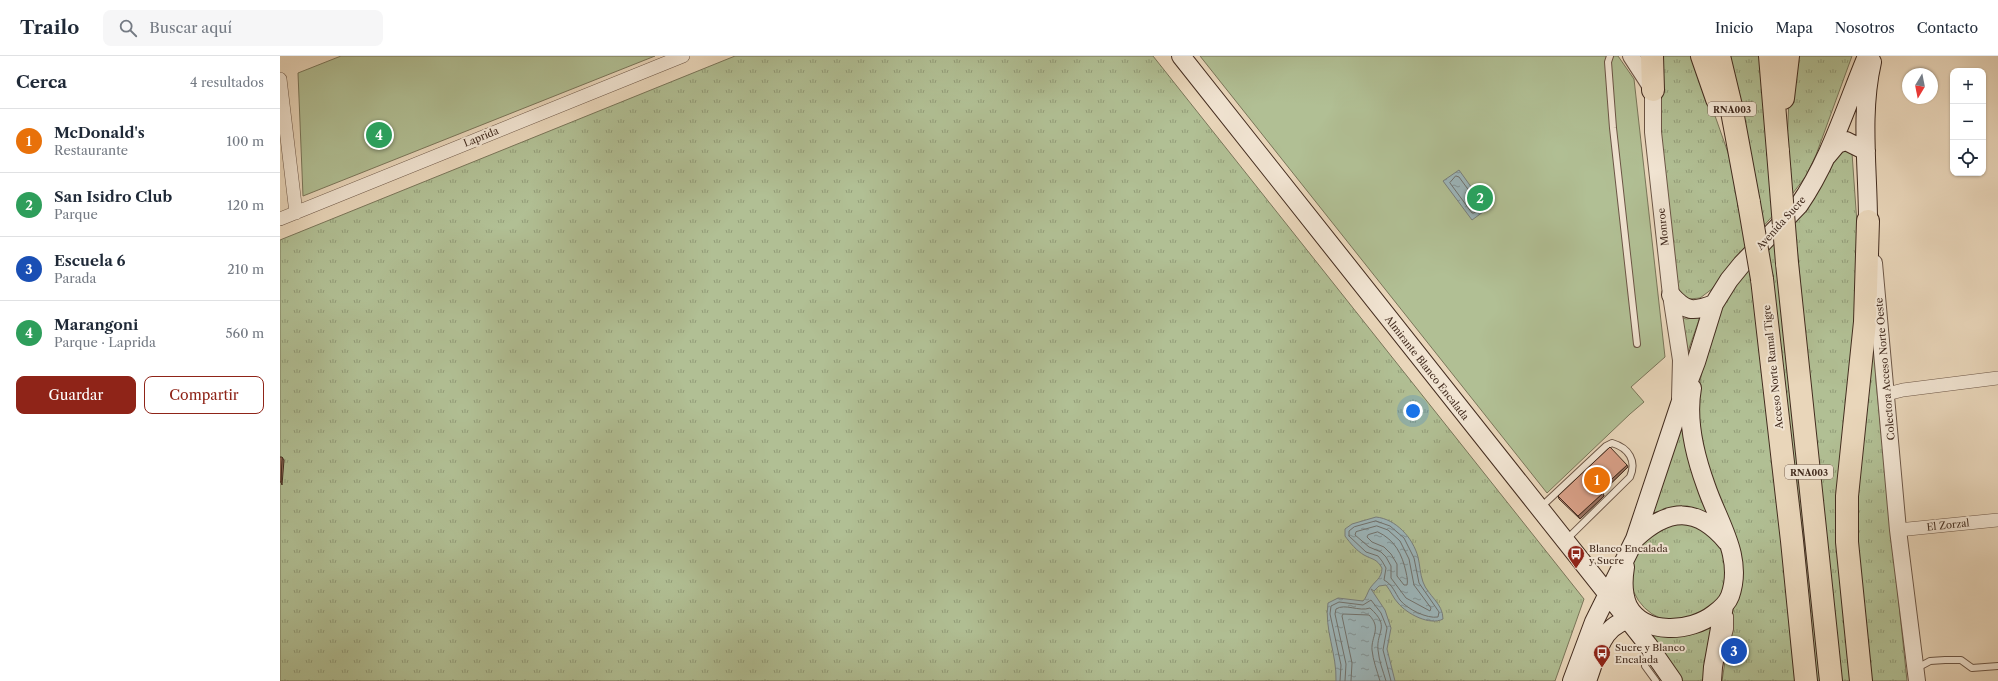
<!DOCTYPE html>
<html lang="es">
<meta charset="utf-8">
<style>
body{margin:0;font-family:"Libre Caslon Text",serif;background:#f6f6f7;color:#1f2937}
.controls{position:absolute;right:12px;top:12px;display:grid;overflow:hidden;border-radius:8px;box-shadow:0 1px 3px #0004}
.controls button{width:36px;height:36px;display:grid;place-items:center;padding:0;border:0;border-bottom:1px solid #e0e1e3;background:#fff;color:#1f2937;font:20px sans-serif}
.compass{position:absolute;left:1622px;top:12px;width:36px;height:36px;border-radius:50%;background:#fff;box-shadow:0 1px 3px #0004;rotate:190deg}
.you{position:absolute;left:1133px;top:355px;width:14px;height:14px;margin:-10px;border:3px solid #fff;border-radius:50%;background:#1a73e8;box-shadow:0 0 0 6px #1a73e833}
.badge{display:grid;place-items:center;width:26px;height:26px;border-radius:50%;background:#8f2418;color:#fff;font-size:13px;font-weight:700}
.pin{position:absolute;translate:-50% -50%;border:2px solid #fff;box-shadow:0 1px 4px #0006}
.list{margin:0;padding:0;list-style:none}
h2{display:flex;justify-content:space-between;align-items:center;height:52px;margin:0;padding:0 16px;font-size:17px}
h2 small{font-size:13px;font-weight:400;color:#747a83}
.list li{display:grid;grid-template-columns:26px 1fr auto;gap:12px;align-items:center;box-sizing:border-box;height:64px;padding:0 16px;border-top:1px solid #e0e1e3}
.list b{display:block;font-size:15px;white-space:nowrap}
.list p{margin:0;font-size:13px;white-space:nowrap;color:#747a83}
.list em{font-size:13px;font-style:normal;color:#747a83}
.actions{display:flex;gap:8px;padding:12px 16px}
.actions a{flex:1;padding:9px 0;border:1px solid #8f2418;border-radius:8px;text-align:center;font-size:14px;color:#8f2418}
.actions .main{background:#8f2418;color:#fff}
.icon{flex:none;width:22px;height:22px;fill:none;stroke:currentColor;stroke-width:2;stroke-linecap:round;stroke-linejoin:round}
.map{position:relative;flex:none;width:1718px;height:625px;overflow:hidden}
header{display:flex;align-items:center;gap:24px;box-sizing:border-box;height:56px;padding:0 20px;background:#fff;border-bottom:1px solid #e0e1e3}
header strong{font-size:19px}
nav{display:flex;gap:22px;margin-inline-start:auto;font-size:14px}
.search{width:280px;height:36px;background:#f6f6f7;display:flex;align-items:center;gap:10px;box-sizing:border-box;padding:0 14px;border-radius:8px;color:#747a83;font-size:15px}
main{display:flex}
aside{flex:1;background:#fff}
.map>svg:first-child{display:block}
.grass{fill:url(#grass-tufts);stroke:#7a765a}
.green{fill:#b1bf94;stroke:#7a765a}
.water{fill:url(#water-ripples);stroke:#787f7d}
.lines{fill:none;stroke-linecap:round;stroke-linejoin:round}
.shore{stroke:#70716d;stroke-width:1}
.service-casing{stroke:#6c5646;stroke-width:8}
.minor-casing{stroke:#6c5646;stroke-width:14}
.tertiary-casing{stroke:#6c5646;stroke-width:18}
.secondary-casing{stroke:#432c1f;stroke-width:20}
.motorway-casing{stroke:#432c1f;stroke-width:24}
.service{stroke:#f1e4d2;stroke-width:6}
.minor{stroke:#f1e4d2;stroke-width:13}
.tertiary{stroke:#f1e4d2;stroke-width:16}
.secondary{stroke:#f1e4d2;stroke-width:18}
.motorway{stroke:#e9d6ba;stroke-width:22}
.motorway-bridge-casing{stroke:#432c1f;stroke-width:24;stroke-linecap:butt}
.motorway-bridge{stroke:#e9d6ba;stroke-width:22}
.wall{fill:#bb8a76;stroke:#432c1f}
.shaded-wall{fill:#997160;stroke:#432c1f}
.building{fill:#daa189;stroke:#432c1f}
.labels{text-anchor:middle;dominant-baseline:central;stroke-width:4;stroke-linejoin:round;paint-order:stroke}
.shield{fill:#f1e4d2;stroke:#776355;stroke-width:1}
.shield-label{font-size:9px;font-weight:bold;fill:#432c1f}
.street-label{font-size:10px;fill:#432c1f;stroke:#f1e4d2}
.poi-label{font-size:10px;fill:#432c1f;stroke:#f1e4d2;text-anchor:start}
</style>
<header>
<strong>Trailo</strong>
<div class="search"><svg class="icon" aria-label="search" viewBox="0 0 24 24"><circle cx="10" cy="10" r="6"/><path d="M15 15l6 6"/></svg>Buscar aquí</div>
<nav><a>Inicio</a><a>Mapa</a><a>Nosotros</a><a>Contacto</a></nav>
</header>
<main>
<aside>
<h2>Cerca<small>4 resultados</small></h2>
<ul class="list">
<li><span class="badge" style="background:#e8710a">1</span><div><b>McDonald's</b><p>Restaurante</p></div><em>100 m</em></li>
<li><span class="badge" style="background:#2e9e5b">2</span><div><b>San Isidro Club</b><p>Parque</p></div><em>120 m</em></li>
<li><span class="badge" style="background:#1a4fb4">3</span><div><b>Escuela 6</b><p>Parada</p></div><em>210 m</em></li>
<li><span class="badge" style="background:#2e9e5b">4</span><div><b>Marangoni</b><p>Parque · Laprida</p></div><em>560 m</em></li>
</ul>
<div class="actions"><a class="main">Guardar</a><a>Compartir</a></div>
</aside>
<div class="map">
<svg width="1718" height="625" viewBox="0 0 1718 625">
<defs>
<pattern id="grass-tufts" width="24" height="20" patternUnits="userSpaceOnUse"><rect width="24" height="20" fill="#b1bf94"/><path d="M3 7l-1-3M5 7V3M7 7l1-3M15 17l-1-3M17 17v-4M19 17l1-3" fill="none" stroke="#929b78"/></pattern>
<pattern id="water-ripples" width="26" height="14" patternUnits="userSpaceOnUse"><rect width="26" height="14" fill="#9cb6bb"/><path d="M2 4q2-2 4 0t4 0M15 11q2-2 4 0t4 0" fill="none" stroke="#819497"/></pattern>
</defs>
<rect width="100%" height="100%" fill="#e9d6ba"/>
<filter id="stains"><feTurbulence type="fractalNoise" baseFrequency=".005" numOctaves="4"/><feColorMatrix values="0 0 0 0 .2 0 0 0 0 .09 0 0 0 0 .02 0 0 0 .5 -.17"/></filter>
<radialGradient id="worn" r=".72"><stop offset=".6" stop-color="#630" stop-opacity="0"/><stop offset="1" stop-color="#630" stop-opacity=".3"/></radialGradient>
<!-- grass -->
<path class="grass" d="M455,0H873L1304,543L1275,625H0V184Z
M1378,0H1414L1453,111L1468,165L1480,146L1467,79L1447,0H1483L1495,131L1511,114L1507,87L1511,0H1572L1536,99L1526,120L1513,137L1464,192L1432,233L1420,242L1409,243L1400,238L1394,230L1382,138Z
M1565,93L1572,97L1578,182L1576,625H1558L1517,191L1502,206L1543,625H1442L1460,507L1417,380V339L1428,288L1442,247L1549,103Z
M1399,260L1406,263L1420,261L1406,301Z
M1593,269L1596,326L1627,625H1588L1571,434Z
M1406,357L1436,465L1378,456L1368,458Z
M1350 517a49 49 0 1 1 98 0a49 49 0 1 1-98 0Z
M1438,564L1425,603L1427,625H1401L1366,572C1393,577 1415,584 1438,564Z"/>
<!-- green -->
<path class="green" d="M61,0H375L23,140L18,17Z
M920,0H1338L1354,23L1385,301L1351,331L1364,346L1350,358L1267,437Z"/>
<!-- water -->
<path class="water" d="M1179,114L1207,153L1192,164L1163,125Z
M1096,461C1116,463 1133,482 1138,501C1140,509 1140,518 1143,526C1148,540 1163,547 1163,563C1150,570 1127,558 1118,547C1113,542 1111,535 1106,529L1099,530L1094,535L1091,533L1105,554L1111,572L1107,593L1115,625H1056C1057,598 1044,573 1048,547L1058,542L1083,545C1086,542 1087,538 1089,534C1094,525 1102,523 1102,512C1096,502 1093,504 1084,499C1077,495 1070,487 1065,480V473L1072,468Z"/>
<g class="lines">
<!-- shore -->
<path class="shore" d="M1176,120L1179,121L1201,151L1194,157H1192L1170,127Z
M1096,465L1110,470L1124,482L1134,502L1139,527L1159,556L1158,561C1147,563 1127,553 1120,544C1115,537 1113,529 1104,524L1106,512L1102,505L1098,500L1086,496L1069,480V475L1074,471Z
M1097,470L1108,474L1120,485L1129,503L1134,529L1151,552L1150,555L1126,542L1111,522V510L1106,501L1101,496L1089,491L1075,479L1076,476Z
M1098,476C1115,484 1122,498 1126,516C1127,521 1128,525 1127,529H1124L1117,520V508L1111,498L1104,491L1092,486L1087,481L1088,479Z
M1060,625L1061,609L1050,558L1051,550L1059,546L1083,549L1091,544L1101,557L1107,572L1103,594L1111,625
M1065,625L1066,608L1055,558L1056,553C1065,547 1079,556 1090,552C1111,571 1096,575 1098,594C1099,605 1103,615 1106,625
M1071,625L1072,607L1062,560L1063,558L1089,559C1102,572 1091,580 1092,594C1093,604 1097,615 1100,625"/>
<defs>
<path id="service" d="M1330,0L1328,6L1333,72L1357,288
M1261,451L1326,390L1332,387C1349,392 1357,405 1350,421L1287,483
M1367,595L1365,610L1376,625
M1444,596L1450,573V560
M1637,612L1650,605L1665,604H1681L1692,612L1718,610"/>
<path id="minor" d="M0,23L16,157
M0,163L403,0
M1607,338L1623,334L1718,322
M1618,474L1718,464"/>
<path id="tertiary" d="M1351,0L1373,34V76L1391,239L1401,304L1400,342
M1594,207L1618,474L1637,625"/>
<path id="secondary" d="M901,0L1368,589L1393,625
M1547,100L1557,88L1566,85L1586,95
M1588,165C1588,113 1580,58 1592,6
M1391,239C1406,256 1413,256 1434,248
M1355,483C1388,452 1417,450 1447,486
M1345,511C1343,523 1343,539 1348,550C1364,580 1411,576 1434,558C1441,553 1447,548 1450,540C1464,501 1438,466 1426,430C1415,400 1406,365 1412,332
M1292,625L1314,566L1355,483L1400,348L1416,306L1434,248L1449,224L1462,208L1519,149C1550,104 1566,50 1587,0
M1307,625C1318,596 1321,566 1357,562
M1432,625L1433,611L1444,550"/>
<path id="motorway" d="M1372,0L1373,34
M1422,0L1437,43
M1439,0L1451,50L1469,147
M1490,0L1498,96
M1503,42L1508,0
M1507,207L1551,625
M1482,223L1512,485L1526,625
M1581,625L1567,486V440L1585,266L1588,165"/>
</defs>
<!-- service casing -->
<use href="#service" class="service-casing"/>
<!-- minor casing -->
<use href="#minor" class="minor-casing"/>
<!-- tertiary casing -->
<use href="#tertiary" class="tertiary-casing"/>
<!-- secondary casing -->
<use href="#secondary" class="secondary-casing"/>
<!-- motorway casing -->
<use href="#motorway" class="motorway-casing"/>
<!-- service -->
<use href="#service" class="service"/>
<!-- minor -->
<use href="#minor" class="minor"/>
<!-- tertiary -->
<use href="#tertiary" class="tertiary"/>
<!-- secondary -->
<use href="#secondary" class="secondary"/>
<!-- motorway -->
<use href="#motorway" class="motorway"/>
<defs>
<path id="motorway-bridge" d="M1498,96L1507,207
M1469,147L1482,223"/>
</defs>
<!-- motorway-bridge casing -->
<use href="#motorway-bridge" class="motorway-bridge-casing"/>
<!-- motorway-bridge -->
<use href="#motorway-bridge" class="motorway-bridge"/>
</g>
<!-- wall -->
<path class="wall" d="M1348,411L1322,436L1324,440L1300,463L1279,443L1278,440Z"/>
<!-- shaded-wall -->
<path class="shaded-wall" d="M2,401L4,404L2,429L1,426Z
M1347,409L1348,411L1321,437L1320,434Z
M1323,437L1324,440L1300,463L1298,460Z"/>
<!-- building -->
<path class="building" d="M1330,391L1347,409L1320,434L1323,437L1298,460L1278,440Z
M0,401H2L1,426H0Z"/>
<!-- icons -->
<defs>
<symbol id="bus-pin" viewBox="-11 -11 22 30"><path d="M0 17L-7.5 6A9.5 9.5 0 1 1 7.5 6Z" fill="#8f2418" stroke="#f1e4d2"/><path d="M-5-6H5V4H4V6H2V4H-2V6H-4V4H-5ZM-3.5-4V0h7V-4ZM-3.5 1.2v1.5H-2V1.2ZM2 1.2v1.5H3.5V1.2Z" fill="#fff"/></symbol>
</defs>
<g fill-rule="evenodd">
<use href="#bus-pin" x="1286" y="488" width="20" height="27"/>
<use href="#bus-pin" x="1312" y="587" width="20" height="27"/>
</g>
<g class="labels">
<!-- shield labels -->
<g class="shield">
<rect x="1428" y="46" width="48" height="14" rx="3"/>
<rect x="1505" y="409" width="48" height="14" rx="3"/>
</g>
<g class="shield-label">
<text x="1452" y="53">RNA003</text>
<text x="1529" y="416">RNA003</text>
</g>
<!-- street labels -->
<g class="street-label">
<text transform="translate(201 81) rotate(-22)">Laprida</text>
<text transform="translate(1501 167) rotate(-48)">Avenida Sucre</text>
<text transform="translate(1383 171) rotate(-96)">Monroe</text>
<text transform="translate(1493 311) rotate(-96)">Acceso Norte Ramal Tigre</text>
<text transform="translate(1147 312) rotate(52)">Almirante Blanco Encalada</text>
<text transform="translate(1605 313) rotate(-95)">Colectora Acceso Norte Oeste</text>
<text transform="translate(1668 469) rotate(-6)">El Zorzal</text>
</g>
<!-- poi labels -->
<g class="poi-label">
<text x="1309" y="492">Blanco Encalada<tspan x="1309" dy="12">y Sucre</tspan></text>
<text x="1335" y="591">Sucre y Blanco<tspan x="1335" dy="12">Encalada</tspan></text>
</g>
</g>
<rect width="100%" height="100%" filter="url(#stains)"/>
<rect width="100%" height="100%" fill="url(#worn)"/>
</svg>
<div class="controls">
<button>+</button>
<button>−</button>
<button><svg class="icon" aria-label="locate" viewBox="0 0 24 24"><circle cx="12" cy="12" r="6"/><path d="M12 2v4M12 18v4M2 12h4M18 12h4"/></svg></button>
</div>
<svg class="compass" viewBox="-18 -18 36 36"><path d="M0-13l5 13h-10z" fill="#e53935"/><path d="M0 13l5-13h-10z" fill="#747a83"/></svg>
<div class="you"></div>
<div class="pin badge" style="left:1317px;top:424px;background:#e8710a">1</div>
<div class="pin badge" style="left:1200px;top:142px;background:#2e9e5b">2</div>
<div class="pin badge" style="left:1454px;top:595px;background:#1a4fb4">3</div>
<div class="pin badge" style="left:99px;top:79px;background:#2e9e5b">4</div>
</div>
</main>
